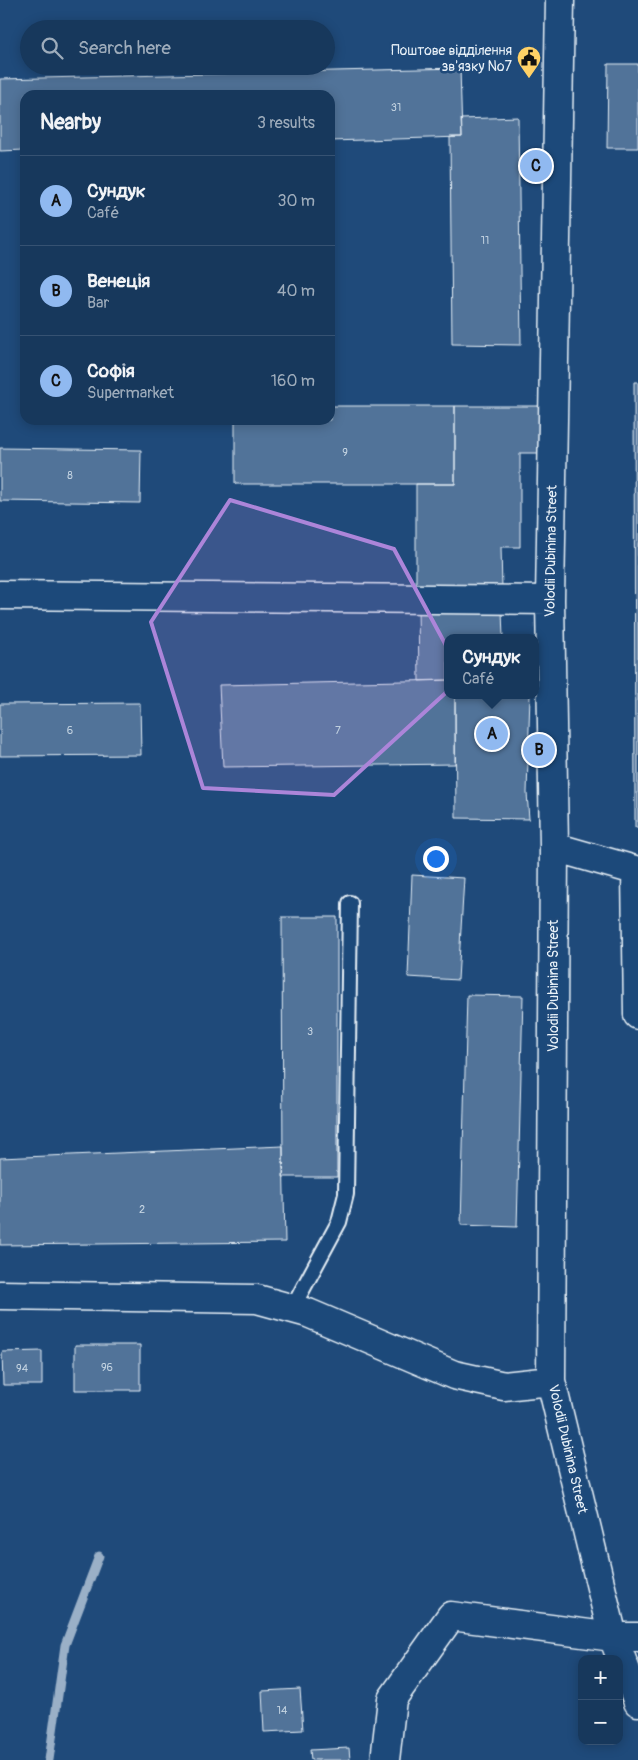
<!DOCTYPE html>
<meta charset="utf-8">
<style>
body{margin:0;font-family:Pangolin,sans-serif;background:#203f62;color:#f1f3f6}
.controls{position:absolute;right:15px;bottom:15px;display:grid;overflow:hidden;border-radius:10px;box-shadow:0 2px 12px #0003}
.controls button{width:45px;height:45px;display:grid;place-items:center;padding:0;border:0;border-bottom:1px solid #365272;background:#17385c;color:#f1f3f6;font:25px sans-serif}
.you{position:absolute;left:435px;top:858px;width:18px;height:18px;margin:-12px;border:4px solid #fff;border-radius:50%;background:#1a73e8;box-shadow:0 0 0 8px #1a73e833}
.badge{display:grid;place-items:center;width:32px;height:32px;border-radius:50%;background:#90b9f0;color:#111;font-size:16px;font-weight:700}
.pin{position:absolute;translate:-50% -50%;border:2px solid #fff;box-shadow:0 1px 5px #0006}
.popup{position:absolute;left:444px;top:634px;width:95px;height:65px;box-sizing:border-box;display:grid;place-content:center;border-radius:10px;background:#17385c;filter:drop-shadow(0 1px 4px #0005);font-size:16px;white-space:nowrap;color:#9eacbb}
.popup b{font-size:19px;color:#f1f3f6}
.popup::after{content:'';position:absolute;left:50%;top:100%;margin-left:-10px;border:10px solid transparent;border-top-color:#17385c}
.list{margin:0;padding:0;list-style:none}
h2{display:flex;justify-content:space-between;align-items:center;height:65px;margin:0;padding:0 20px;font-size:21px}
h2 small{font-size:16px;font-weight:400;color:#9eacbb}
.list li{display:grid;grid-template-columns:32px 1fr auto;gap:15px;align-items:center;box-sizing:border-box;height:90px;padding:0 20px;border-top:1px solid #365272}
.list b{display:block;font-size:19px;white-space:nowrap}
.list p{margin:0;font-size:16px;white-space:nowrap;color:#9eacbb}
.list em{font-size:16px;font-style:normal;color:#9eacbb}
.icon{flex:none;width:28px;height:28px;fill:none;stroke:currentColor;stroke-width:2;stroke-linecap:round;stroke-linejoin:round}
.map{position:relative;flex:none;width:638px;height:1760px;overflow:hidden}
.search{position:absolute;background:#17385c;box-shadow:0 2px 12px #0003;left:20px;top:20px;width:315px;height:55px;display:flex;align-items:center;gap:12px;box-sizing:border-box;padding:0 18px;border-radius:28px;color:#9eacbb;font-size:19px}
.panel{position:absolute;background:#17385c;box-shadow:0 2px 12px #0003;left:20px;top:90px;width:315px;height:335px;border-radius:15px}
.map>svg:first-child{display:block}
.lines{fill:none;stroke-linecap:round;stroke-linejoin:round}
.stream{stroke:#9ab0c7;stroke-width:9}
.building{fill:#517399;stroke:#e8f1f8}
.lane-casing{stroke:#e8f1f8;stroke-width:18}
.street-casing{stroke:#e8f1f8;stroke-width:31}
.lane{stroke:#1f4a7a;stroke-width:14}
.street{stroke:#1f4a7a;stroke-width:28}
.marked{fill:#ac85d9;fill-opacity:0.2;stroke:#ac85d9;stroke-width:4;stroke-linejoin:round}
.labels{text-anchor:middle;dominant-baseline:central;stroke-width:5;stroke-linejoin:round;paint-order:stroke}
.number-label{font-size:11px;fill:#c2d2e0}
.poi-label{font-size:14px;fill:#e8f1f8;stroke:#1f4a7a;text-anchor:end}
.street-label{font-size:14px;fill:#e8f1f8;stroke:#1f4a7a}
</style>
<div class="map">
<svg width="638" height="1760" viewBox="0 0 638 1760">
<rect width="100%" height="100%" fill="#1f4a7a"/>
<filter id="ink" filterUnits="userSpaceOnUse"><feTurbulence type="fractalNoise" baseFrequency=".02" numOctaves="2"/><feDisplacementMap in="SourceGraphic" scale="10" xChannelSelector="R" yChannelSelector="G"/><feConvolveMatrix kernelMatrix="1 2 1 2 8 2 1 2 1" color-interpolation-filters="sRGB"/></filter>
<g filter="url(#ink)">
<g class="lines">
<!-- stream -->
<path class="stream" d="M49,1760L65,1645L99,1556"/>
</g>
<!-- building -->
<path class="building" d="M608,64H638V148H607Z
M460,68L462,137L330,141V95H25V150L0,151V79Z
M518,117L521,345L452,344L450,137H462L461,119Z
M634,382H638V827H635Z
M330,406H455V484H235V420H330Z
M455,406H543V453H520V547H501L502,589H416V484H455Z
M0,448L141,450L140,503L0,501Z
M418,607L502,611L503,638H448V680L419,681Z
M448,680V695H455V764L223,767L219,685Z
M455,695H530L527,793L529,819L456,818Z
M140,703L141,755L0,756V704Z
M412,875L464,878L458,980L408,977Z
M282,917H337V1177H283Z
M467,995L523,996L517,1227L461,1225Z
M283,1146L285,1242L0,1245V1158Z
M75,1345H140V1390H75Z
M42,1351V1385H3L2,1352Z
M300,1689L303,1730L264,1732L262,1691Z
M349,1748L350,1760H311L310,1750Z"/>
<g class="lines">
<defs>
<path id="lane" d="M292,1309L339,1222L346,1194L350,903"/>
<path id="street" d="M560,0L550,600L554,847L551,1381L613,1637L638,1702
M0,595L550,600
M554,847L638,871
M636,871L638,1015
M0,1295L257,1299L308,1313L454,1375L504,1386L551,1381
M385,1760L392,1699L451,1616L613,1637H638"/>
</defs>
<!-- lane casing -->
<use href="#lane" class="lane-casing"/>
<!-- street casing -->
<use href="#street" class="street-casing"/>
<!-- lane -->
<use href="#lane" class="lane"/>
<!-- street -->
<use href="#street" class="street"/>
</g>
</g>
<!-- marked area -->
<path class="marked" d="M230,500L394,549L463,677L334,795L203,788L151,622Z"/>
<!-- icons -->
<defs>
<symbol id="civic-pin" viewBox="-11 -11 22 30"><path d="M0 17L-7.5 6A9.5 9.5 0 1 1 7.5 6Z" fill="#ffd166" stroke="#1f4a7a"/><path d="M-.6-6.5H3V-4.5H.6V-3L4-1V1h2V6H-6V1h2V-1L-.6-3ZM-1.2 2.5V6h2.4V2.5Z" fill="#111"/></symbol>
</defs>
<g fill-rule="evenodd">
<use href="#civic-pin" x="515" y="44" width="28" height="38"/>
</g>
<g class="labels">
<!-- number labels -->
<g class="number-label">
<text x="396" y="107">31</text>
<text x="485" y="240">11</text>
<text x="345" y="452">9</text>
<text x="70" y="475">8</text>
<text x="70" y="730">6</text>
<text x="338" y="730">7</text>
<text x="310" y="1031">3</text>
<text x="142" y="1209">2</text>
<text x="107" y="1367">96</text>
<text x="22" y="1368">94</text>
<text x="282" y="1710">14</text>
</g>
<!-- poi labels -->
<g class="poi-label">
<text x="512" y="50">Поштове відділення<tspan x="512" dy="16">зв'язку №7</tspan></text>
</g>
<!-- street labels -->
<g class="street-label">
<text transform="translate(551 551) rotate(-89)">Volodii Dubinina Street</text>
<text transform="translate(553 986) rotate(-90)">Volodii Dubinina Street</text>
<text transform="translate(568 1449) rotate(77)">Volodii Dubinina Street</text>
</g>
</g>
</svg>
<div class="controls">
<button>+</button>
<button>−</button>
</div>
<div class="you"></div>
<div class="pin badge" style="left:492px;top:734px">A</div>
<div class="popup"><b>Сундук</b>Café</div>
<div class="pin badge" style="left:539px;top:750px">B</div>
<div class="pin badge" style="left:536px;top:166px">C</div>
<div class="search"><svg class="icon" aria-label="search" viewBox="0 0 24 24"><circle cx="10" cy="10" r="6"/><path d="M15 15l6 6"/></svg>Search here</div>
<section class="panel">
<h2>Nearby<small>3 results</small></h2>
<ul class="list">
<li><span class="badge">A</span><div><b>Сундук</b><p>Café</p></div><em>30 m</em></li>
<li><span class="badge">B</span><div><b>Венеція</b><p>Bar</p></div><em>40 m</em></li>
<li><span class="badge">C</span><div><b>Софія</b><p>Supermarket</p></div><em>160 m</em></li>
</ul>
</section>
</div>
